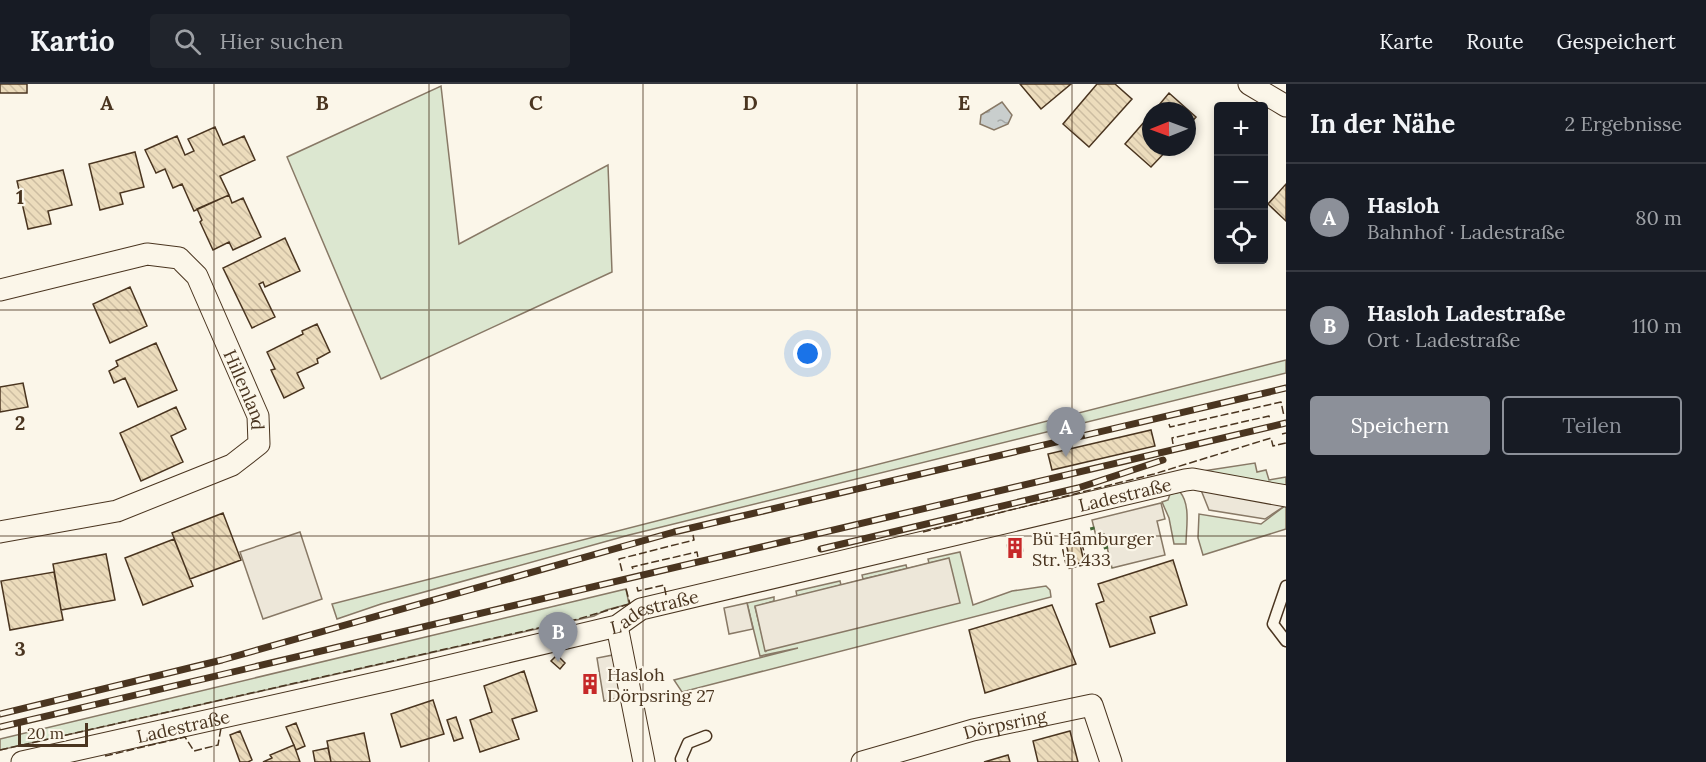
<!DOCTYPE html>
<html lang="de">
<meta charset="utf-8">
<style>
body{margin:0;font-family:Lora,serif;background:#20242c;color:#f1f3f6}
.controls{position:absolute;right:18px;top:18px;display:grid;overflow:hidden;border-radius:6px;box-shadow:0 3px 9px #0003}
.controls button{width:54px;height:54px;display:grid;place-items:center;padding:0;border:0;border-bottom:2px solid #363941;background:#171b24;color:#f1f3f6;font:30px sans-serif}
.compass{position:absolute;left:1142px;top:18px;width:54px;height:54px;border-radius:50%;background:#171b24;box-shadow:0 3px 9px #0003;rotate:269deg}
.scale{position:absolute;left:18px;bottom:15px;width:70px;box-sizing:border-box;padding-left:6px;border:3px solid #4a3520;border-top:0;font-size:16px;line-height:21px;white-space:nowrap;color:#4a3520;-webkit-text-stroke:4px #fbf6e9;paint-order:stroke}
.you{position:absolute;left:808px;top:270px;width:21px;height:21px;margin:-15px;border:4px solid #fff;border-radius:50%;background:#1a73e8;box-shadow:0 0 0 9px #1a73e833}
.badge{display:grid;place-items:center;width:39px;height:39px;border-radius:50%;background:#8c9099;color:#fff;font-size:20px;font-weight:700}
.pin{position:absolute;translate:-50% -50px;filter:drop-shadow(0 2px 3px #0008)}
.pin::after{content:'';position:absolute;top:32px;width:21px;height:18px;background:inherit;clip-path:polygon(0 0,100% 0,50% 100%)}
.list{margin:0;padding:0;list-style:none}
h2{display:flex;justify-content:space-between;align-items:center;height:78px;margin:0;padding:0 24px;font-size:26px}
h2 small{font-size:20px;font-weight:400;color:#9ea1a6}
.list li{display:grid;grid-template-columns:39px 1fr auto;gap:18px;align-items:center;box-sizing:border-box;height:108px;padding:0 24px;border-top:2px solid #363941}
.list b{display:block;font-size:22px;white-space:nowrap}
.list p{margin:0;font-size:20px;white-space:nowrap;color:#9ea1a6}
.list em{font-size:20px;font-style:normal;color:#9ea1a6}
.actions{display:flex;gap:12px;padding:18px 24px}
.actions a{flex:1;padding:14px 0;border:2px solid #8c9099;border-radius:6px;text-align:center;font-size:21px;color:#8c9099}
.actions .main{background:#8c9099;color:#fff}
.icon{flex:none;width:33px;height:33px;fill:none;stroke:currentColor;stroke-width:2;stroke-linecap:round;stroke-linejoin:round}
.map{position:relative;flex:none;width:1286px;height:678px;overflow:hidden}
header{display:flex;align-items:center;gap:36px;box-sizing:border-box;height:84px;padding:0 30px;background:#171b24;border-bottom:2px solid #363941}
header strong{font-size:28px}
nav{display:flex;gap:33px;margin-inline-start:auto;font-size:21px}
.search{width:420px;height:54px;background:#20242c;display:flex;align-items:center;gap:15px;box-sizing:border-box;padding:0 21px;border-radius:6px;color:#9ea1a6;font-size:22px}
main{display:flex}
aside{flex:1;background:#171b24}
.map>svg:first-child{display:block}
.green{fill:#dce7d0;stroke:#887966;stroke-width:1.5}
.parking{fill:#ede7d9;stroke:#887966;stroke-width:1.5}
.water{fill:url(#water-ripples);stroke:#887966;stroke-width:1.5}
.building{fill:url(#building-back-hatch);stroke:#4a3520;stroke-width:1.5}
.lines{fill:none;stroke-linecap:round;stroke-linejoin:round}
.lane-casing{stroke:#4a3520;stroke-width:13}
.street-casing{stroke:#4a3520;stroke-width:23}
.lane{stroke:#fbf6e9;stroke-width:10}
.street{stroke:#fbf6e9;stroke-width:21}
.rail-casing{stroke:#4a3520;stroke-width:7}
.rail{stroke:#fbf6e9;stroke-width:4.5;stroke-dasharray:14;stroke-linecap:butt}
.hedge{stroke:#436837;stroke-width:4.5;stroke-dasharray:3 4.5;stroke-linecap:butt}
.fence{stroke:#4a3520;stroke-width:1.5;stroke-dasharray:8 3;stroke-linecap:butt}
.grid{fill:none;stroke:#4a3520;stroke-width:1.5;stroke-opacity:0.55}
.labels{text-anchor:middle;dominant-baseline:central;stroke-width:4.5;stroke-linejoin:round;paint-order:stroke}
.street-label{font-size:18px;fill:#4a3520;stroke:#fbf6e9}
.poi-label{font-size:18px;fill:#4a3520;stroke:#fbf6e9;text-anchor:start}
.grid-label{font-size:20px;text-anchor:middle;font-weight:bold;fill:#4a3520;stroke:#fbf6e9;stroke-width:4.5;stroke-linejoin:round;paint-order:stroke}
</style>
<header>
<strong>Kartio</strong>
<div class="search"><svg class="icon" aria-label="search" viewBox="0 0 24 24"><circle cx="10" cy="10" r="6"/><path d="M15 15l6 6"/></svg>Hier suchen</div>
<nav><a>Karte</a><a>Route</a><a>Gespeichert</a></nav>
</header>
<main>
<div class="map">
<svg width="1286" height="678" viewBox="0 0 1286 678">
<defs>
<pattern id="water-ripples" width="26" height="14" patternUnits="userSpaceOnUse" patternTransform="scale(1.5)"><rect width="26" height="14" fill="#c9cecd"/><path d="M2 4q2-2 4 0t4 0M15 11q2-2 4 0t4 0" fill="none" stroke="#a5a8a6"/></pattern>
<pattern id="building-back-hatch" width="6" height="6" patternUnits="userSpaceOnUse" patternTransform="scale(1.5)"><rect width="6" height="6" fill="#ecdcbc"/><path d="M-1 5l2 2M0 0l6 6M5-1l2 2" fill="none" stroke="#ccbda1"/></pattern>
</defs>
<rect width="100%" height="100%" fill="#fbf6e9"/>
<!-- green -->
<path class="green" d="M441,2L459,160L608,81L612,188L381,295L287,73Z
M1286,276V289L629,451L381,520L337,535L332,520Z
M1255,379L1257,388L1266,386L1269,396L1286,393V406L1203,387Z
M1180,408C1191,421 1186,445 1186,460H1174L1169,434L1162,418L1168,416L1170,410Z
M1286,421V445L1203,471L1198,454L1199,430L1261,440Z
M960,468L973,521L1012,507L1046,502L1050,506L1051,513L682,608L674,596L798,564L760,572L747,519L774,513V517L755,523L766,567L814,508L797,512L796,507L840,497L841,501L822,506L881,491L863,495L862,491L906,481L907,485L888,489L949,475L929,479L928,475Z
M626,505L629,520L606,526L594,532L0,666V655Z"/>
<!-- parking -->
<path class="parking" d="M1201,406L1286,421L1265,435L1209,426Z
M1161,419L1165,435L1157,437L1165,471L1112,484L1104,450L1096,452L1092,436Z
M300,448L322,515L263,535L240,468Z
M949,474L960,519L765,567L755,522Z
M747,519L753,545L729,550L724,524Z
M613,571L620,614L604,617L597,574Z"/>
<!-- water -->
<path class="water" d="M1002,18L1012,31L1008,40L994,46L980,40L981,31Z"/>
<!-- building -->
<path class="building" d="M0,0H27V9H0Z
M1020,0H1071L1041,25Z
M1097,0H1115L1132,15L1089,63L1063,40Z
M1169,9L1196,33L1187,43V27H1154Z
M1151,30V63H1170L1151,83L1125,60Z
M215,43L223,61L244,52L255,76L220,92L229,111L194,127L182,100L173,104L165,85L156,89L145,66L177,52L185,71L194,67L188,55Z
M135,68L144,103L120,109L123,120L100,126L89,80Z
M63,86L72,121L48,127L51,140L28,145L17,97Z
M1286,100V137L1268,120Z
M229,111L232,119L243,114L261,153L233,166L229,158L213,166L200,138L202,136L197,125Z
M285,154L300,187L265,203L263,198L259,200L275,233L252,244L223,184Z
M130,203L147,242L110,259L93,220Z
M317,240L330,268L317,275L318,279L297,289L304,304L284,314L271,286L275,285L267,268L303,250L302,247Z
M156,259L177,306L138,323L125,294L114,299L109,287L118,282L116,277Z
M23,299L28,323L0,328V303Z
M176,323L186,345L171,352L183,378L141,397L120,349Z
M1151,346L1155,362L1052,386L1048,370Z
M223,429L241,476L190,495L172,449Z
M174,455L193,502L143,521L125,474Z
M1079,456L1084,478L1071,481L1066,459Z
M1021,458L1023,467L1009,470L1007,461Z
M106,470L115,516L61,526L53,480Z
M1173,476L1187,521L1150,533L1155,549L1110,563L1096,520L1104,517L1098,500Z
M54,488L63,536L10,546L1,497Z
M1052,521L1076,580L985,609L969,546Z
M557,571L565,579L560,585L551,577Z
M524,587L537,627L512,635L519,655L480,668L470,636L492,628L484,602Z
M593,593L595,605L587,607L585,595Z
M433,616L444,650L401,663L391,630Z
M456,633L463,654L454,657L447,636Z
M296,639L305,662L296,666L286,643Z
M240,647L252,676L248,678H240L230,651Z
M1070,647L1078,678H1038L1033,657Z
M364,649L370,678H331L327,657Z
M294,661L300,678H263L272,674L270,671Z
M328,664L331,678H315L313,667Z
M1008,671L1010,678H984Z"/>
<g class="lines">
<defs>
<path id="lane" d="M1286,557L1273,540L1286,502
M682,678L681,675L688,659L706,652"/>
<g id="street">
<path d="M1249,0L1286,22"/>
<path id="s1" d="M0,206L147,170L179,174L197,192L258,332L259,360L232,381L117,427L0,448"/>
<path d="M617,542L644,678"/>
<path id="s2" d="M22,678L389,596L617,542L641,525L1185,396L1193,395L1286,412"/>
<path id="s3" d="M862,678L973,646L1092,621L1111,678"/>
</g>
</defs>
<!-- lane casing -->
<use href="#lane" class="lane-casing"/>
<!-- street casing -->
<use href="#street" class="street-casing"/>
<!-- lane -->
<use href="#lane" class="lane"/>
<!-- street -->
<use href="#street" class="street"/>
<defs>
<path id="rail" d="M821,465L1078,404L1163,376
M0,630L222,576L674,448L1286,304
M0,643L1286,339"/>
</defs>
<!-- rail casing -->
<use href="#rail" class="rail-casing"/>
<!-- rail -->
<use href="#rail" class="rail"/>
<!-- hedge -->
<path class="hedge" d="M1092,443L1095,454L1103,452L1111,484"/>
<!-- fence -->
<path class="fence" d="M1169,340L1170,343L1281,318L1284,332
M1282,350L1286,349
M1173,360L1172,354L1269,332L1270,336
M923,448L1154,390L1271,354L1273,362L1286,359
M1079,448L1087,480L1067,485L1060,453Z
M633,485L632,483L697,468L698,474
M622,487L619,475L694,456L693,451
M637,503L638,507L664,501L666,511
M626,505L630,520
M0,666L578,535L629,520
M105,672L185,653L194,667L218,661L221,644"/>
</g>
<!-- grid -->
<path class="grid" d="M214,0V678M429,0V678M643,0V678M857,0V678M1072,0V678M0,226H1286M0,452H1286"/>
<!-- icons -->
<defs>
<symbol id="building-bare" viewBox="-9 -9 18 18"><path d="M-4-6H4V6H1V3H-1V6H-4ZM-2.5-4.3h1.7v1.8h-1.7ZM.8-4.3h1.7v1.8H.8ZM-2.5-1h1.7V.8h-1.7ZM.8-1h1.7V.8H.8Z" fill="#c62828" stroke="#fbf6e9" stroke-width="2.5" paint-order="stroke"/></symbol>
</defs>
<g fill-rule="evenodd">
<use href="#building-bare" x="1000" y="449" width="30" height="30"/>
<use href="#building-bare" x="575" y="585" width="30" height="30"/>
</g>
<g class="labels">
<!-- street labels -->
<g class="street-label">
<text stroke="none"><textPath href="#s1" startOffset="333">Hillenland</textPath></text>
<text stroke="none"><textPath href="#s2" startOffset="1137">Ladestraße</textPath></text>
<text stroke="none"><textPath href="#s2" startOffset="651">Ladestraße</textPath></text>
<text stroke="none"><textPath href="#s3" startOffset="148">Dörpsring</textPath></text>
<text stroke="none"><textPath href="#s2" startOffset="165">Ladestraße</textPath></text>
</g>
<!-- poi labels -->
<g class="poi-label">
<text x="1032" y="454">Bü Hamburger<tspan x="1032" dy="21">Str. B 433</tspan></text>
<text x="607" y="590">Hasloh<tspan x="607" dy="21">Dörpsring 27</tspan></text>
</g>
</g>
<g class="grid-label">
<text x="107" y="26">A</text>
<text x="322" y="26">B</text>
<text x="536" y="26">C</text>
<text x="750" y="26">D</text>
<text x="964" y="26">E</text>
<text x="20" y="120">1</text>
<text x="20" y="346">2</text>
<text x="20" y="572">3</text>
</g>
</svg>
<div class="controls">
<button>+</button>
<button>−</button>
<button><svg class="icon" aria-label="locate" viewBox="0 0 24 24"><circle cx="12" cy="12" r="6"/><path d="M12 2v4M12 18v4M2 12h4M18 12h4"/></svg></button>
</div>
<svg class="compass" viewBox="-18 -18 36 36"><path d="M0-13l5 13h-10z" fill="#e53935"/><path d="M0 13l5-13h-10z" fill="#9ea1a6"/></svg>
<div class="scale">20 m</div>
<div class="you"></div>
<div class="pin badge" style="left:1066px;top:373px">A</div>
<div class="pin badge" style="left:558px;top:578px">B</div>
</div>
<aside>
<h2>In der Nähe<small>2 Ergebnisse</small></h2>
<ul class="list">
<li><span class="badge">A</span><div><b>Hasloh</b><p>Bahnhof · Ladestraße</p></div><em>80 m</em></li>
<li><span class="badge">B</span><div><b>Hasloh Ladestraße</b><p>Ort · Ladestraße</p></div><em>110 m</em></li>
</ul>
<div class="actions"><a class="main">Speichern</a><a>Teilen</a></div>
</aside>
</main>
